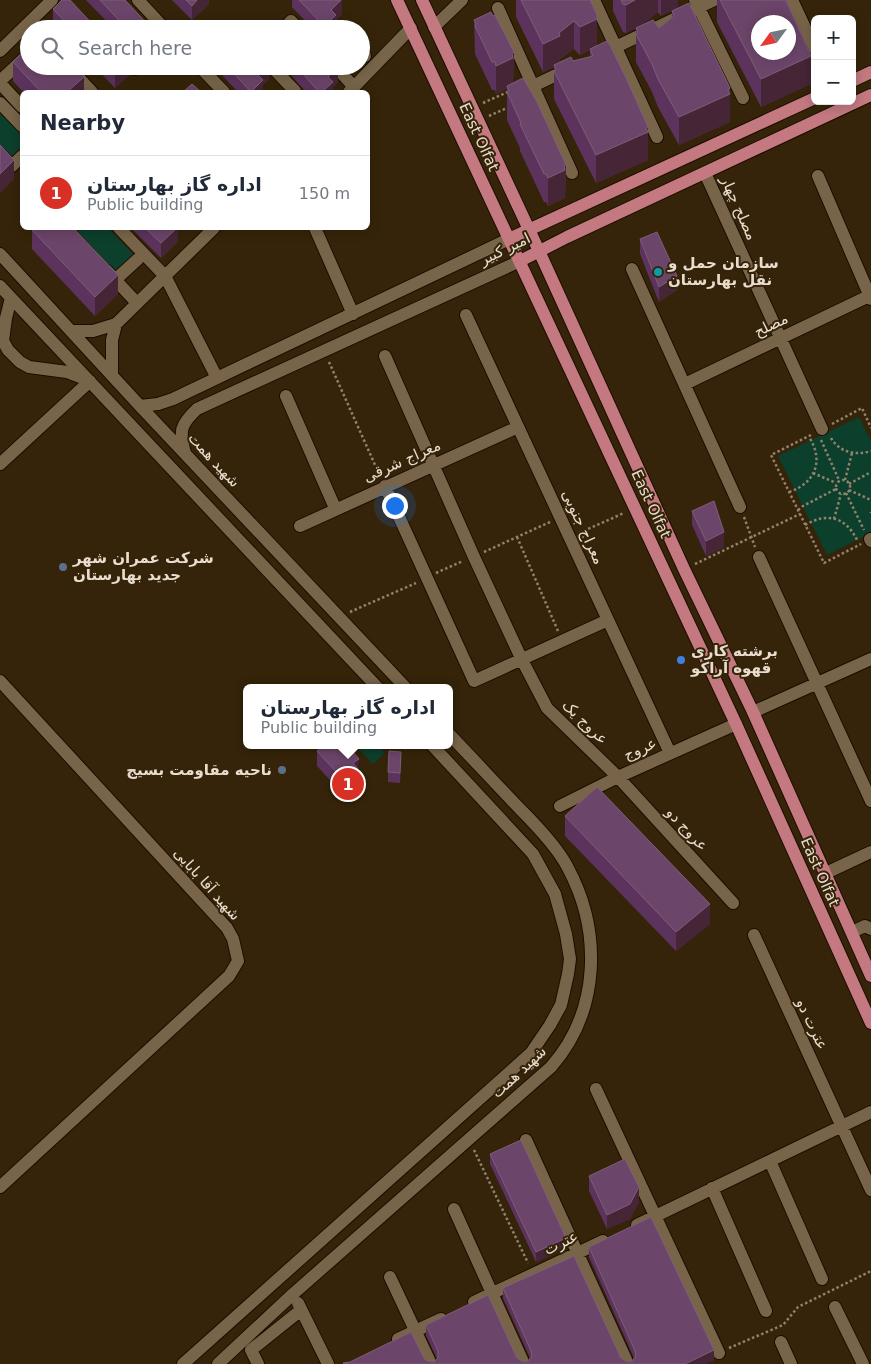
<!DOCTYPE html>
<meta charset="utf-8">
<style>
body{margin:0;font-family:"DejaVu Sans",Vazirmatn,sans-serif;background:#f2f2f3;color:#1f2937}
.controls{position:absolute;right:15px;top:15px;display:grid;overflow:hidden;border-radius:8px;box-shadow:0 2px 12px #0003}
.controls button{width:45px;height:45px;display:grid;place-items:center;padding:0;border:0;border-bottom:1px solid #e0e1e3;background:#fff;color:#1f2937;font:25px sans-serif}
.compass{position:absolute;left:751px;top:15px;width:45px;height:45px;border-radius:50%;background:#fff;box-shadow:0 2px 12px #0003;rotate:237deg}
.you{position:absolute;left:394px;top:505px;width:18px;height:18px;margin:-12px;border:4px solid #fff;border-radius:50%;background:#1a73e8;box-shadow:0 0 0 8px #1a73e833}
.badge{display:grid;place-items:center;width:32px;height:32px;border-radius:50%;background:#d93025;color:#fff;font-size:16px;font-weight:700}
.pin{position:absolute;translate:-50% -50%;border:2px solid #fff;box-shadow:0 1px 5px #0006}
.popup{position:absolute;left:243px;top:684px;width:210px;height:65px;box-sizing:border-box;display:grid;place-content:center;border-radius:8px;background:#fff;filter:drop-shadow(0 1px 4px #0005);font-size:16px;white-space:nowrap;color:#747a83}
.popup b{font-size:19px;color:#1f2937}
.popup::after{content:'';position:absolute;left:50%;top:100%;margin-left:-10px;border:10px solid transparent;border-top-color:#fff}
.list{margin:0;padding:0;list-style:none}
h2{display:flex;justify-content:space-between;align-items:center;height:65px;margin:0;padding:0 20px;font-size:21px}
h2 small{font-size:16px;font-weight:400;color:#747a83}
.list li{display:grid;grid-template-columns:32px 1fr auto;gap:15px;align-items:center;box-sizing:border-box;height:75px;padding:0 20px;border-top:1px solid #e0e1e3}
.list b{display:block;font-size:19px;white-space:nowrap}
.list p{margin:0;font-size:16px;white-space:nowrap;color:#747a83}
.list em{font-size:16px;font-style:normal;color:#747a83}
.icon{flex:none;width:28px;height:28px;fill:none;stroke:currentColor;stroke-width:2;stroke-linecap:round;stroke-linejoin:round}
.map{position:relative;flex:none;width:871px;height:1364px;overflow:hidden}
.search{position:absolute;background:#fff;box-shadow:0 2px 12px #0003;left:20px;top:20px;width:350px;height:55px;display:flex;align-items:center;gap:12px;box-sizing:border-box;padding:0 18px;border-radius:28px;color:#747a83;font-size:19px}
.panel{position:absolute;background:#fff;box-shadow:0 2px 12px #0003;left:20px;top:90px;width:350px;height:140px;border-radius:8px}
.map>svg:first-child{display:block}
.green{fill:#0d3f2d}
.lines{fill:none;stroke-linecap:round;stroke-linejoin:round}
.minor-casing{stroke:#1c0d00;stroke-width:14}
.major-casing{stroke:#1c0d00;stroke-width:14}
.path{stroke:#90826d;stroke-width:2.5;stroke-dasharray:2.5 2.5;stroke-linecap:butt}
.minor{stroke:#786549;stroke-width:12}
.major{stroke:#c47981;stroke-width:12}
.wall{fill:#5c335d;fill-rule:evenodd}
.shaded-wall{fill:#462537}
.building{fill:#6c456a;stroke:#7f5d79;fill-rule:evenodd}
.culture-dot{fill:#0f9aa8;stroke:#352409;stroke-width:2}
.service-dot{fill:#5c6f8a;stroke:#352409;stroke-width:2}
.shop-dot{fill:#3f7fe0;stroke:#352409;stroke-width:2}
.labels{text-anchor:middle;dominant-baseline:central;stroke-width:4;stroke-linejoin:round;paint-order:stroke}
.street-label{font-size:15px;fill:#e8ddce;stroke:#352409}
.poi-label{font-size:15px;font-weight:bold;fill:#e8ddce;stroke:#352409;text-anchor:start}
</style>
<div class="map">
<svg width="871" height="1364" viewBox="0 0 871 1364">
<rect width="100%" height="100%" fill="#352409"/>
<!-- green -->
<path class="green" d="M0,108L22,132V147L12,157L0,145Z
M82,228H108L134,255L116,272L78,232Z
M859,417L871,441V533L827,555L778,456Z
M355,745H377L385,753L373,764Z"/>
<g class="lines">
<defs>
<path id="minor" d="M138,0L165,29
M594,0L657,137
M695,0L743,98
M792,0L815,49
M498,8L572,173
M434,27L462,0
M284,29L291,21L299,29
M0,51L52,0
M361,51L365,56
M599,55L714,0
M68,66L92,92
M132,66L135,69
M199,66L224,92
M271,66L295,91L293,92
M335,66L354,87
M0,81L29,54
M0,83L22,107
M533,86L569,69
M349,92L411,28
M0,103L22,126
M0,154L12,166L22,156
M705,173L822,429
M818,176L871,299
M119,228L165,276L217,378
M315,228L353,314
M0,254L140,406L406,688
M632,269L740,507
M107,271L137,303
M115,280L138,259
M0,286L378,688
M466,315L670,753
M116,324L214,228
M71,331H93L116,324L112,340V374
M385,356L474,557L522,660L547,708L618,777L733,903
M685,384L871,295
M286,396L335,508
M140,406L158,404L173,399L509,239
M185,453C179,431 180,425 197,409L520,261
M0,464L90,381L67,372L29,367L20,362L8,350L3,341L6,318L11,298
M385,486L474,681L608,620
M300,526L518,427
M870,539L871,541
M759,557L871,801
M0,681L227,928L233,939L238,961L229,976L0,1187
M753,712L871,659
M560,806L618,777L736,724
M826,873L871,852
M852,932L865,926L871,929
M754,935L871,1190
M596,1089L719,1353
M526,1140L628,1364
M770,1161L822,1279
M712,1188L766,1311
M454,1209L524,1364
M637,1225L871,1112
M390,1277L431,1364
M474,1302L603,1241
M298,1303L328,1364
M835,1307L863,1364
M398,1339L441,1319
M781,1342L791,1364
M183,1364L531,1053L550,1025L561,1005L568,974L570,959L566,934L555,894L533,854L432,745
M218,1364L293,1294L551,1067C600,1011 602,932 568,868C558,848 536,825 520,809C496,784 473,759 449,734
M258,1364L251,1350L301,1310"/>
<path id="major" d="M397,0L736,724L871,1023
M422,0L539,251L684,569L753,712L871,976
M852,81L871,72
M509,239L815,98
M520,261L567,237L871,95"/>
</defs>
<!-- minor casing -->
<use href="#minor" class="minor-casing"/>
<!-- major casing -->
<use href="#major" class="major-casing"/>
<!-- path -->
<path class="path" d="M483,103L510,91
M489,116L509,107
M329,362L380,476
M832,424L862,408L871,428
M811,435L771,455L824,563L861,544
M831,438C839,452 856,456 871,451
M821,440L839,480
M813,473L836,483
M836 487a7 7 0 1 1 14 0a7 7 0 1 1-14 0Z
M845,480L852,453
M849,484L871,472
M849,490L871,500
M789,492C816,483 824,460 809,437
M846,493L864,530
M798,510L803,506L836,489
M871,512V513
M744,517L755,547
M834,519L841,494
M805,525C827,512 846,517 857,540
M579,533L624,513
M517,537L558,631
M484,552L550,522
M695,564L800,514
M436,573L463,561
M350,612L416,583
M474,1150L528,1263
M729,1348L783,1325L798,1307L871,1271"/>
<!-- minor -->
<use href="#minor" class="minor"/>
<!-- major -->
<use href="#major" class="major"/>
</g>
<!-- wall -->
<path class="wall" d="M86,0H125L152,29H114Z
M172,0H209V4L192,20Z
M292,0H342V14L336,20V29H313L292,7Z
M516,0H590L597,45L648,127V160L596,183L554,99V67L543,72L516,17ZM574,49L580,55L590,50V57L573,61L560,62V59Z
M613,0H678L661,16L658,12L643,24L626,33L623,32L613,11Z
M717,0H786L811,84L761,107L717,22Z
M53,9L97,29H58L53,23Z
M672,11L730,88V122L679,145L658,107L652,92L636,62V28H659L672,17Z
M474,20L514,52L513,83L566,165L565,198L548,206L546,202H544L520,151V148L507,120V89L496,94L495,90H492L475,54Z
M13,62L84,92H23L13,81Z
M94,66H128V76L115,88Z
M219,66H269V79L263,85V92H238L219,72Z
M290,66H337L338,82L333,87V92H306L290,74Z
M131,228H181L178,230V241L161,258Z
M32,230L118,294L95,316L32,249Z
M640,239L677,290L659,302L640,254Z
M692,511L724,547L706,556L692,525Z
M317,751L359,773L358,783L350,791L345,786L340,791L317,766Z
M401,762L400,783L388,782V772Z
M565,816L710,924L676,951L565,836Z
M490,1154L566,1248L536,1262L490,1164Z
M589,1176L639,1202L630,1219L607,1229L589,1191Z
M589,1247L714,1360L705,1364H343V1363L424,1358L427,1361L434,1362L437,1359L426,1335V1325L517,1358L523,1362L528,1361L530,1358L503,1298V1288L621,1358L627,1362L632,1361L634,1358L589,1257Z"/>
<!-- shaded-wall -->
<path class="shaded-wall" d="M197,0H209V4L192,20V6Z
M342,0V14L336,20V29H324V26L331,10Z
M635,0H658V12L643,24L626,33V5Z
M661,0H678V8L661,16Z
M597,15V47L580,55V27Z
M574,21V49L560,59V64L554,65V67L543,72V44Z
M514,52L513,86H507V89L496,94V66Z
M811,56V84L761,107V79Z
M123,66H128V76L115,88V74Z
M267,66H269V79L263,85V92H251L258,75Z
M338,67V82L333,87V92H322L328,77Z
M84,77V92H67Z
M730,88V122L679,145V117Z
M648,127V160L596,183V155Z
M14,160V179L0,193V174Z
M566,165L565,198L548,206V178Z
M173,228H181L178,230V241L161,258V243Z
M118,275V294L95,316V297Z
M677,276V290L659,302V287Z
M724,532V547L706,556V541Z
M359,759L358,783L350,791V776L353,763Z
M345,771V786L340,791V776Z
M710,904V924L676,951V932Z
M639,1187V1202L630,1219L607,1229V1215Z
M566,1238V1248L536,1262V1252Z
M714,1350V1360L705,1364H685Z"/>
<!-- building -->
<path class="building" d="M62,0H70L97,29H72L53,9Z
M100,0H125L152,29H127Z
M186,0H197L192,6Z
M299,0H341L331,10L336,15L324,26Z
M521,0H590L597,15V19L580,27L574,21L559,33L560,36L543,44Z
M621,0H635L626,5L623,4Z
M720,0H786L811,56L761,79ZM758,22H788V52H758Z
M689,3L730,88L728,90L730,94L679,117L658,79L652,64L636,34L638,33L636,28L653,20L659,28L674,16L672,11Z
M491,12L493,16L495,15L514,52L512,54L513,58L496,66L495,62H492L475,26L476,24L474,20Z
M607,41L610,45L627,80L648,127L646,128L648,132L596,155L554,71L556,70L554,65L571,57L573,61L593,56L590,49Z
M29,47V66H74L84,77L67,92H41L13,62Z
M108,66H123L115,74Z
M227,66H267L258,75L263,80L251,92Z
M296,66H337L338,67L328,77L333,82L322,92H319Z
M523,78L537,102L566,165L564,166L565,170L548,178L546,174H544L520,124L521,123L507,92L509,91L507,86Z
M192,84L201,92H183Z
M0,145L14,160L0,174Z
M34,228H73L118,275L95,297L32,230Z
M145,228H177L161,243Z
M657,232L677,276L659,287L640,239Z
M714,501L724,532L706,541L692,511Z
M324,745H347L359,759L353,763L358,769L350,776L345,771L340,776L317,751Z
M389,751L401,752L400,773L388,772Z
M597,787L710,904L676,932L565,816Z
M521,1140L566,1238L536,1252L490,1154Z
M625,1159L639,1187L630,1204L607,1215L589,1176Z
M651,1217L714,1350L685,1364H344L343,1363L350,1362L411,1332L424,1358L427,1361L434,1362L438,1358V1351L426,1325L488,1295L517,1358L523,1362L528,1361L532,1356L531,1351L503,1288L574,1256L621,1358L627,1362L632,1361L636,1356L635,1351L589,1247Z"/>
<!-- markers -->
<circle class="culture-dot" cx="658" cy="272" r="5"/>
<g class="service-dot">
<circle cx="63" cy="567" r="5"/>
<circle cx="282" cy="770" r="5"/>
</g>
<circle class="shop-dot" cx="681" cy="660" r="5"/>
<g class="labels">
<!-- street labels -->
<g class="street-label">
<text transform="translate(479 137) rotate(65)">East Olfat</text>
<text transform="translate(739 208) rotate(66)">مصلح چهار</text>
<text transform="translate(505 249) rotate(-26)">امیر کبیر</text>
<text transform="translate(771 325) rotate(-26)">مصلح</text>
<text transform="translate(214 460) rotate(47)">شهید همت</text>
<text transform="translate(402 461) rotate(-24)">معراج شرقی</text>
<text transform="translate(651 504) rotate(65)">East Olfat</text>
<text transform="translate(583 527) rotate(65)">معراج جنوبی</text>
<text transform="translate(585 722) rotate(44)">عروج یک</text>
<text transform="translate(640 749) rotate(-24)">عروج</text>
<text transform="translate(687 829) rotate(47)">عروج دو</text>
<text transform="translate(820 872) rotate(66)">East Olfat</text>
<text transform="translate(207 884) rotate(48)">شهید آقا بابایی</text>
<text transform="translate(812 1024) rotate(65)">عترت دو</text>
<text transform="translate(519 1072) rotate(-43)">شهید همت</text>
<text transform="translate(561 1243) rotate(-26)">عترت</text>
</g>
<!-- poi labels -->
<g class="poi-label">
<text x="668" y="263">سازمان حمل و<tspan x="668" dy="17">نقل بهارستان</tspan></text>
<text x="73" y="558">شرکت عمران شهر<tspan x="73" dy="17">جدید بهارستان</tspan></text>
<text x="691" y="651">برشته کاری<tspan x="691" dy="17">قهوه آراکو</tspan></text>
<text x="272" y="770" text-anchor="end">ناحیه مقاومت بسیج</text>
</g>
</g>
</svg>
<div class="controls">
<button>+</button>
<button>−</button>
</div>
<svg class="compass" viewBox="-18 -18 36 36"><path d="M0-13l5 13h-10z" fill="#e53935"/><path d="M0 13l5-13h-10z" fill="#747a83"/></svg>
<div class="you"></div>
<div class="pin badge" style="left:348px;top:784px">1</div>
<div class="popup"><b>اداره گاز بهارستان</b>Public building</div>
<div class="search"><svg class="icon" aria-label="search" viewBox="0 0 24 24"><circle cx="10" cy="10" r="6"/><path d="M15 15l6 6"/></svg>Search here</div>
<section class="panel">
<h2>Nearby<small></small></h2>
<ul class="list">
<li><span class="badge">1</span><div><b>اداره گاز بهارستان</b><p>Public building</p></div><em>150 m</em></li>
</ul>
</section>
</div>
